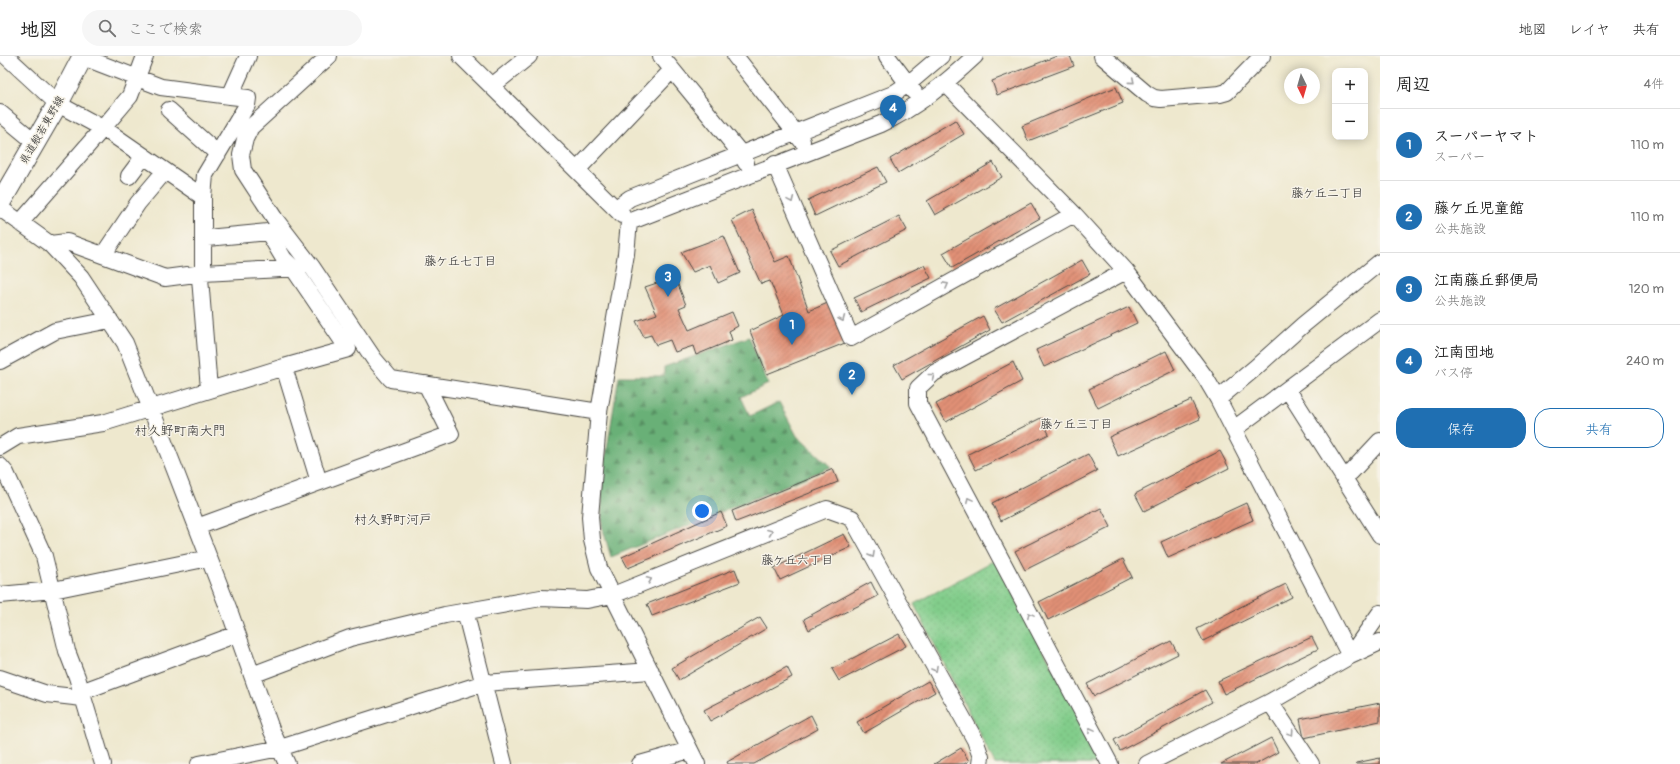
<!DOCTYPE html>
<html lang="ja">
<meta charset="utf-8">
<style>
body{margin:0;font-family:Pangolin,"Klee One",sans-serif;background:#f6f6f6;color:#222}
.controls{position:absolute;right:12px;top:12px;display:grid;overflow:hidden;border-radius:8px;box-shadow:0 2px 10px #0003}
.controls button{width:36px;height:36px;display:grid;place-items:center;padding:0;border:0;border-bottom:1px solid #e0e0e0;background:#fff;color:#222;font:20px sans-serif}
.compass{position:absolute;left:1284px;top:12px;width:36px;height:36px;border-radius:50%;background:#fff;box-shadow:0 2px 10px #0003;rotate:175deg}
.you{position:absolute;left:702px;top:455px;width:14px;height:14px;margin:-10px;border:3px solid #fff;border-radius:50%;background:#1a73e8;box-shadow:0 0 0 6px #1a73e833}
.badge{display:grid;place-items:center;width:26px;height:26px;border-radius:50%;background:#1f6fb2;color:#fff;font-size:13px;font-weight:700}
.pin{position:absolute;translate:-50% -33px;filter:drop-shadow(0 1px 2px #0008)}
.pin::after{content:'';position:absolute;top:21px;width:14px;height:12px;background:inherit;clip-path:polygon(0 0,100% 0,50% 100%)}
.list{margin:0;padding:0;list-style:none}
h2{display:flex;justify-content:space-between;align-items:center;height:52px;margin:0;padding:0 16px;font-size:17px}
h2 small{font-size:13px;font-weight:400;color:#767676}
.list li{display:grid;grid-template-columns:26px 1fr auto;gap:12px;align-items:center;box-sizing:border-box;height:72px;padding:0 16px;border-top:1px solid #e0e0e0}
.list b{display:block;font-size:15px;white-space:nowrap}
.list p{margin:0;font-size:13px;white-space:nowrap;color:#767676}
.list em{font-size:13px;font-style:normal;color:#767676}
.actions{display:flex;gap:8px;padding:12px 16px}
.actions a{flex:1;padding:9px 0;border:1px solid #1f6fb2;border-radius:16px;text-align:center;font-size:14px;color:#1f6fb2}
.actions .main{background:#1f6fb2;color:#fff}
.icon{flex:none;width:22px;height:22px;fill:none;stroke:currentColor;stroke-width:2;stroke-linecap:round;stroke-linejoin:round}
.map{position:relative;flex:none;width:1380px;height:708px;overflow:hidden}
header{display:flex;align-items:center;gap:24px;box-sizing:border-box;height:56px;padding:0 20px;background:#fff;border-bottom:1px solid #e0e0e0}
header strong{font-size:19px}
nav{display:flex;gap:22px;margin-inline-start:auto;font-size:14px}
.search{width:280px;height:36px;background:#f6f6f6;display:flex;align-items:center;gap:10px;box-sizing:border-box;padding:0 14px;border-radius:22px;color:#767676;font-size:15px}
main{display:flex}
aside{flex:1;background:#fff}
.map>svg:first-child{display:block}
.forest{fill:url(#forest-firs);stroke:#4a6e51}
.park{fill:url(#park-dots);stroke:#567c5b}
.building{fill:url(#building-hatch)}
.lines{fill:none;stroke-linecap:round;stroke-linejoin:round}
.minor-casing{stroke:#484743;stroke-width:18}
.major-casing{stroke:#484743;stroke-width:22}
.minor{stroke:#fff;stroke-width:16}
.major{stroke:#fff;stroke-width:20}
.oneway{stroke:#a0a0a0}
.labels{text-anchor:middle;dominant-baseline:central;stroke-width:3;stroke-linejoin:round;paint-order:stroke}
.street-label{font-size:11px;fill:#2b2b2b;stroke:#f7f3e8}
.neighbourhood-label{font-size:12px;fill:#2b2b2b;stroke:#f7f3e8}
.quarter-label{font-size:13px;fill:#2b2b2b;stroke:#f7f3e8}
</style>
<header>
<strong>地図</strong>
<div class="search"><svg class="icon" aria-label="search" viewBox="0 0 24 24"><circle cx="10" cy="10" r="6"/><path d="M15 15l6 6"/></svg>ここで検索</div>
<nav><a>地図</a><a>レイヤ</a><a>共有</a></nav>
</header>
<main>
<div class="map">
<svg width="1380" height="708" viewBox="0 0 1380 708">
<defs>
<pattern id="forest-firs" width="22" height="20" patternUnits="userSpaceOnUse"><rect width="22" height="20" fill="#69b077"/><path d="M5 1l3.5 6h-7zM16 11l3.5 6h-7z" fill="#578f62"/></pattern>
<pattern id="park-dots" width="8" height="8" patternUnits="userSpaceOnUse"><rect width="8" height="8" fill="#82cd8b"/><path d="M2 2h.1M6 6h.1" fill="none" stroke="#70b078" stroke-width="1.8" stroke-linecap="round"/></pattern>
<pattern id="building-hatch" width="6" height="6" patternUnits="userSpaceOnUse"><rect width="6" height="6" fill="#e19076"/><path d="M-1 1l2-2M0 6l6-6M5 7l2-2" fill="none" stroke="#b77661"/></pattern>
</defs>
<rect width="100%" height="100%" fill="#f7f3e8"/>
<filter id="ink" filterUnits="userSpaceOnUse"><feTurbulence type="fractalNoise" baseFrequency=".025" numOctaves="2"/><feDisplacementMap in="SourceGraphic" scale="8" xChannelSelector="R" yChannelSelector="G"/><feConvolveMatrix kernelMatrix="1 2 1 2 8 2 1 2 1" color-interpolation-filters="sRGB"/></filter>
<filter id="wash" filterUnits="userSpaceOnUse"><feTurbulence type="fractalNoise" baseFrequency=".012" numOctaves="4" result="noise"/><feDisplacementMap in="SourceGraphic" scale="16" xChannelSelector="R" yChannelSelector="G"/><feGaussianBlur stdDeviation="0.9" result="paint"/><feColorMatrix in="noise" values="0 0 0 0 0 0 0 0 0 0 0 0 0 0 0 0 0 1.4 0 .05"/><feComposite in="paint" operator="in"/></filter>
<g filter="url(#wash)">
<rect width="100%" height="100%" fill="#eee8ce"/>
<!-- forest -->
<path class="forest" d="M749,281L768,328L741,341L750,360L779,346L797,380L831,411L611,501L602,470V423L619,320H664V311Z"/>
<!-- park -->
<path class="park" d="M995,504L1105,708H995L914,548Z"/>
<g id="blocks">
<!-- building -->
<path class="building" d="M1057,0H1070L1074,10L997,39L992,25Z
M1116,31L1123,47L1028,85L1022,70Z
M955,64L964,78L898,117L890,103Z
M993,106L1002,121L935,159L927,145Z
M878,111L886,126L815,160L808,144Z
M1031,147L1040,162L952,212L943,197Z
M752,154L775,206L789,200L809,255L830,246L845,287L767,318L750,275L784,259L770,225L761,228L732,164Z
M899,160L907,174L838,210L830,195Z
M724,180L740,217L718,227L710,209L693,216L681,196Z
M1082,204L1090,218L1002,266L994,253Z
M924,209L931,222L861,256L854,242Z
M675,221L686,249L679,252L689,274L732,256L738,270L729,275L732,284L696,299L693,290L675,296L670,284L656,289L651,279L644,281L636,265L657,258L645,231Z
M1129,251L1137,267L1044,311L1036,294Z
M983,260L990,274L902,323L894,309Z
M1166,295L1175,314L1098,352L1089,333Z
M1013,306L1022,325L946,366L936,348Z
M1191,344L1200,363L1118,400L1109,381Z
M1041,362L1049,378L976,414L968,398Z
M1220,395L1229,412L1144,455L1135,438Z
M1088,398L1097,415L1001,465L992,447Z
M833,413L838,426L736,466L732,455Z
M1246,447L1253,464L1168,502L1161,486Z
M1101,452L1111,471L1025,514L1015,495Z
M721,456L727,470L628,512L622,501Z
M844,478L851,491L780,524L774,512Z
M1123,503L1132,521L1048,564L1039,546Z
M735,513L740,526L652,560L647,548Z
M871,526L878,540L809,574L804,563Z
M1286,528L1292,541L1203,585L1197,573Z
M760,561L767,572L679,624L672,612Z
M899,578L906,590L839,625L832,613Z
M1312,581L1318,593L1224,638L1218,625Z
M1171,585L1178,598L1094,640L1087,628Z
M787,611L792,621L710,665L704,654Z
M928,625L935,636L864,677L857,666Z
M1205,634L1212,646L1120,695L1114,684Z
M1380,647V665L1304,682L1300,663Z
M811,659L818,673L754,708H728L727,706Z
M1271,682L1278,696L1256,708H1221Z
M961,692L969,705L964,708H934Z
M1380,702V708H1356V707Z"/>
</g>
</g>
<g filter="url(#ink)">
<use href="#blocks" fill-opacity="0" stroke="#484743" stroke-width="1"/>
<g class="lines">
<defs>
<path id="minor" d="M6,0L58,48L106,74L203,141V217
M329,0L251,71L245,83L241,99L243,114L275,163L312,211L374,303L391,323L599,356
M461,0L622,159
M661,0L742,99L746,107
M735,0L802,85
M887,0L914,36
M1102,0L1147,38L1154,42L1161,43L1220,38L1227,36L1262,0
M83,1L161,31L230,40L248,0
M945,27L1074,158L1126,215L1205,321L1218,343L1350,600L1380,586
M492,30L529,0
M169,54L218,98
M0,57L35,86
M775,108L851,282L1074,158
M577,114L672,14
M129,120L144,100
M203,141L205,119L247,49L248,42L230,40
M0,152L50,188L81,221L125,287L175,414L229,554L271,673L287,708
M616,152L630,142L893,38L908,28L941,0
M629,166L626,198L599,356L590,461L592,484L599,512L697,708
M629,166L881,68C917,51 946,27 975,0
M20,167L103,72L130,40L145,0
M207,182L268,176L284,203L293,212L348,293L284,311
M50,188L67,186L165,222L203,217L300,212
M103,199L138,147L165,115
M200,222L209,333
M0,305L55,275L110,264
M1288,334L1380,479
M1218,343L1255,312L1303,269L1380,206
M1234,373L1380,264
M0,391L18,380L103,367L284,311L319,426
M0,410L6,417L44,500L67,595L77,621L103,708
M1343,419L1351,416L1380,385
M197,471L451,378L426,328
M0,539L53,534L209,502
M465,555L504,708
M252,619L350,582L445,559L541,542L587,544L613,539L827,453L852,462L975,684L981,701L980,708
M0,622L47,638L83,642
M81,636L237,578
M1270,646L1311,708
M199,708L280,692L484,627L651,615
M640,708L690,694
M1110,708L918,347V332L934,317L1126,215
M1147,708L1270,646L1350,600L1380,557"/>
<path id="major" d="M0,147L61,42L83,0"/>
</defs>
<!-- minor casing -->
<use href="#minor" class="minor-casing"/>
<!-- major casing -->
<use href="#major" class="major-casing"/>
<!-- minor -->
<use href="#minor" class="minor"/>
<!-- major -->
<use href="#major" class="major"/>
</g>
<!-- one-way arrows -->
<defs><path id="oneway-chevron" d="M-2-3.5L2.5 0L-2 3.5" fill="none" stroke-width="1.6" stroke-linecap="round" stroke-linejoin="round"/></defs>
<g class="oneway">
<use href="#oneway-chevron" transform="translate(1132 25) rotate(40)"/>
<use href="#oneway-chevron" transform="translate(791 144) rotate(66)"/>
<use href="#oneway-chevron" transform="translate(946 229) rotate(-29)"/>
<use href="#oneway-chevron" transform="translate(842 263) rotate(67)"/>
<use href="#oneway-chevron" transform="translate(932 320) rotate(-38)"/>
<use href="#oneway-chevron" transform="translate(969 444) rotate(-118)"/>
<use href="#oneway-chevron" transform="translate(770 476) rotate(-22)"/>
<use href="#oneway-chevron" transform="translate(872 499) rotate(61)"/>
<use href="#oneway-chevron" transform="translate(649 524) rotate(-22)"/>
<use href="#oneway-chevron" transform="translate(1030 559) rotate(-118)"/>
<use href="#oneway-chevron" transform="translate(935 613) rotate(61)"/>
<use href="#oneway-chevron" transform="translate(1091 674) rotate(-118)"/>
<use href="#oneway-chevron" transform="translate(1291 677) rotate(56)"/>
</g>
</g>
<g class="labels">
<!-- street labels -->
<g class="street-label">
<text transform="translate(42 74) rotate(-60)">県道般若東野線</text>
</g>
<!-- neighbourhood labels -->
<g class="neighbourhood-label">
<text x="1327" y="137">藤ケ丘二丁目</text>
<text x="460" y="205">藤ケ丘七丁目</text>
<text x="1076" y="368">藤ケ丘三丁目</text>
<text x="797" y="504">藤ケ丘六丁目</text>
</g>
<!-- quarter labels -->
<g class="quarter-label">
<text x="180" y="375">村久野町南大門</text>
<text x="393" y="464">村久野町河戸</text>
</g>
</g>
</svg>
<div class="controls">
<button>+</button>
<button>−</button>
</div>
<svg class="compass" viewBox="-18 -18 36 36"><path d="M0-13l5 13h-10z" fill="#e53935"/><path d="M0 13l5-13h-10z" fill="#767676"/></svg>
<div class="you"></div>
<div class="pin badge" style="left:792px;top:289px">1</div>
<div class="pin badge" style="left:852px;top:339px">2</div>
<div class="pin badge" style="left:668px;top:241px">3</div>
<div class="pin badge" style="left:893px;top:72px">4</div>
</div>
<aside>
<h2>周辺<small>4件</small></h2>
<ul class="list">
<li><span class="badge">1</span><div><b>スーパーヤマト</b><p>スーパー</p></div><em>110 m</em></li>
<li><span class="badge">2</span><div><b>藤ケ丘児童館</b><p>公共施設</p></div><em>110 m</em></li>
<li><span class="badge">3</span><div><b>江南藤丘郵便局</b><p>公共施設</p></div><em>120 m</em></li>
<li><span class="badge">4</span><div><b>江南団地</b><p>バス停</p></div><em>240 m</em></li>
</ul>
<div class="actions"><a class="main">保存</a><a>共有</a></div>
</aside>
</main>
